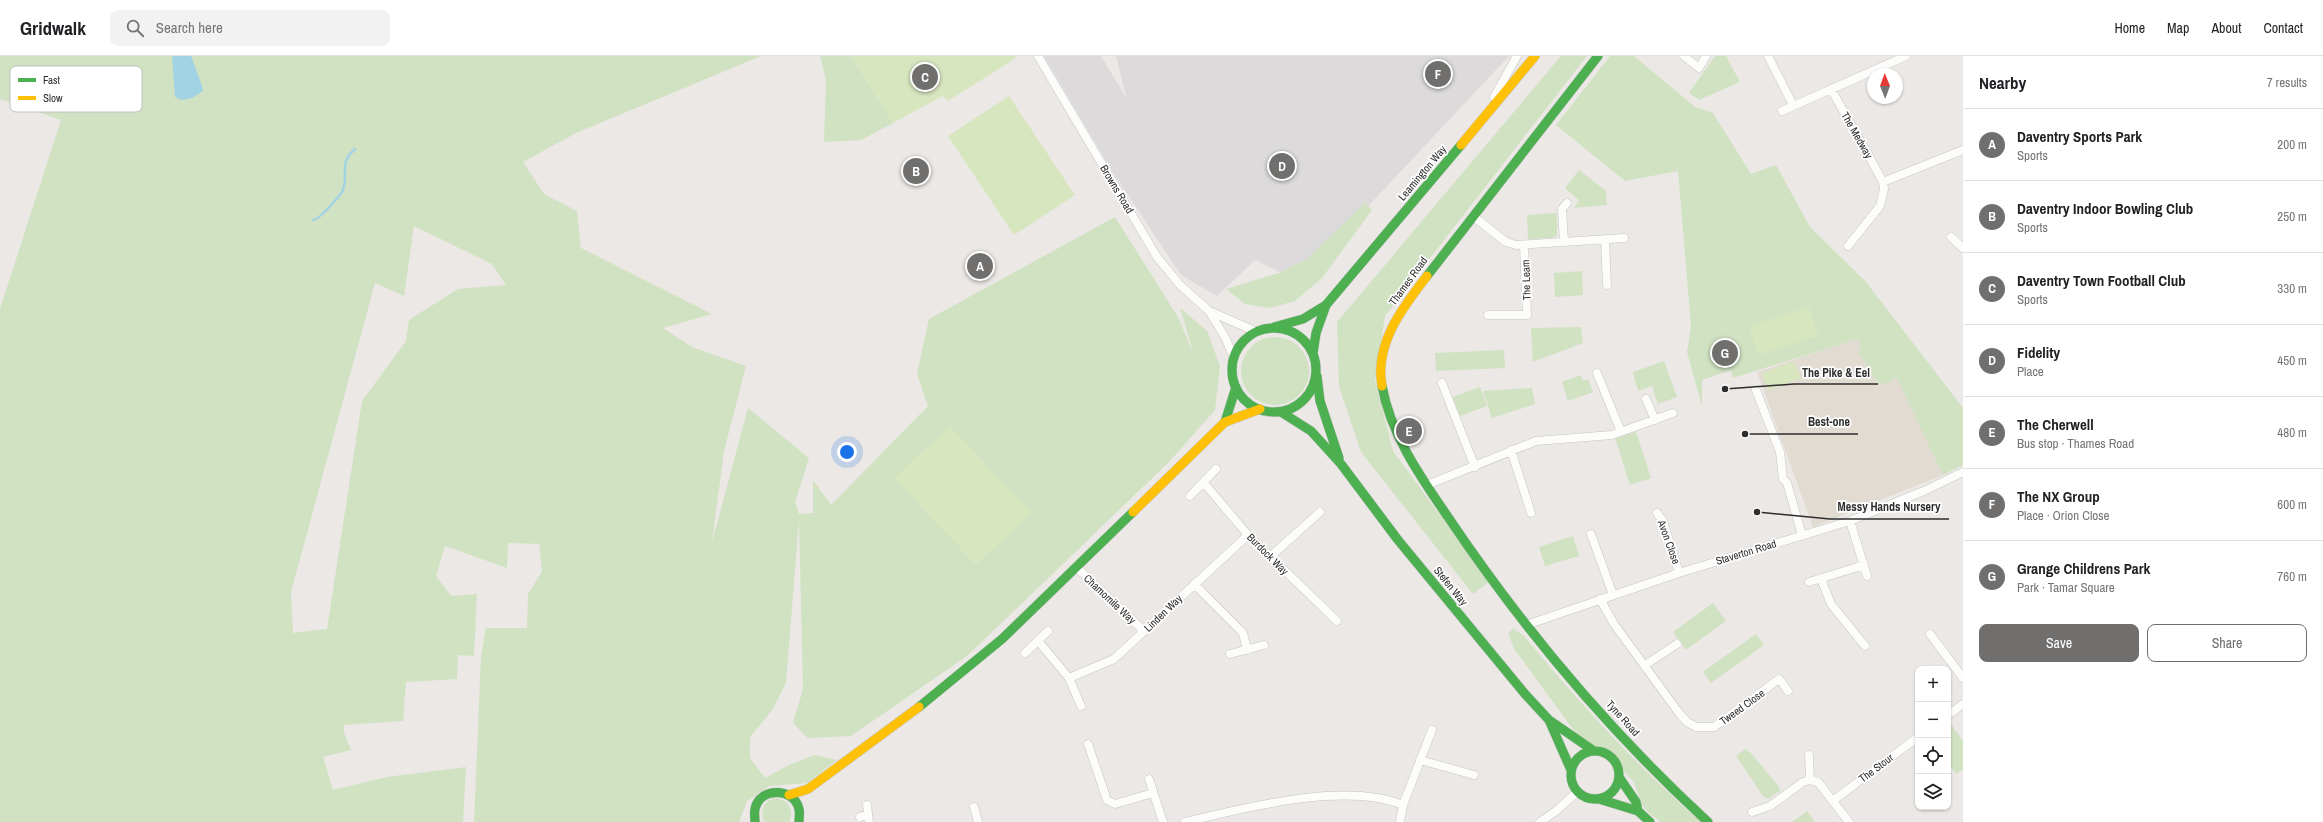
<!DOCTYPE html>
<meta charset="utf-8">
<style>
body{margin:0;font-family:"Archivo Narrow",sans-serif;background:#f2f2f2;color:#202124}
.controls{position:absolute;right:12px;bottom:12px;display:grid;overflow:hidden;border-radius:8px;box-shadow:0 1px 3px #0004}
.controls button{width:36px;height:36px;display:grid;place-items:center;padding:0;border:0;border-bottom:1px solid #e0e0e0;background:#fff;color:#202124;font:20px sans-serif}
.compass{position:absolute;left:1867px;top:12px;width:36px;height:36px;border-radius:50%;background:#fff;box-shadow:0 1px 3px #0004;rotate:359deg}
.you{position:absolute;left:847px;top:396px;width:14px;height:14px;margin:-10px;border:3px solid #fff;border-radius:50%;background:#1a73e8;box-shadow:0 0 0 6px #1a73e833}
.badge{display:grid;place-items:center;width:26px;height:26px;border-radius:50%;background:#706f6e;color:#fff;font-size:13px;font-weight:700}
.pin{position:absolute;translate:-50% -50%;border:2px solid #fff;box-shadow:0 1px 4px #0006}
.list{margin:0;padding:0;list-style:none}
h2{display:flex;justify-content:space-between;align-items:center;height:52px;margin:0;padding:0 16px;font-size:17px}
h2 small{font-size:13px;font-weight:400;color:#757577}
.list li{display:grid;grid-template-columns:26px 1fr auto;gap:12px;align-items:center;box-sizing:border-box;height:72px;padding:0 16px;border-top:1px solid #e0e0e0}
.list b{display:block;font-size:15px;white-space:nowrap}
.list p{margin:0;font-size:13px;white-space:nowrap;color:#757577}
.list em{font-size:13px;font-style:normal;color:#757577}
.actions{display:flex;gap:8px;padding:12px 16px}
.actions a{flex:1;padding:9px 0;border:1px solid #706f6e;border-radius:8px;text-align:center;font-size:14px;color:#706f6e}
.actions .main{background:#706f6e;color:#fff}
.icon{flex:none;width:22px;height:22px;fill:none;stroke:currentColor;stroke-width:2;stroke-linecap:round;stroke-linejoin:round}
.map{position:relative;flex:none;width:1963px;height:766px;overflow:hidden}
header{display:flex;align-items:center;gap:24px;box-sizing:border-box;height:56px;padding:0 20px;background:#fff;border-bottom:1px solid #e0e0e0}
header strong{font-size:19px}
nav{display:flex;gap:22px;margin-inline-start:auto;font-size:14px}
.search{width:280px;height:36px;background:#f2f2f2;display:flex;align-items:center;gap:10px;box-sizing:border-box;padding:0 14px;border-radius:8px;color:#757577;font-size:15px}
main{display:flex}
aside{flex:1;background:#fff}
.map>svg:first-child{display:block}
.industrial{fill:#dcdadb}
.education{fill:#e1dbd2}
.green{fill:#d0e2c2;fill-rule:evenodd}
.pitch{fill:#d8e6c0}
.water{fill:#a1d3e4}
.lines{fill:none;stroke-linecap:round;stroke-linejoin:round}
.stream{stroke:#a1d3e4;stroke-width:2.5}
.street-casing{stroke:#c6c5c5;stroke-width:9}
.fast-casing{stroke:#c6c5c5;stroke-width:10}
.slow-casing{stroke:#c6c5c5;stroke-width:10}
.street{stroke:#fcfcfb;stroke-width:8}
.fast{stroke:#4caf50;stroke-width:9}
.slow{stroke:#ffc107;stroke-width:9}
.labels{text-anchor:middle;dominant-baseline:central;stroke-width:3.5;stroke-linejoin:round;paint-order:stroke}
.street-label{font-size:11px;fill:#2e2e2e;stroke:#fff}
.key{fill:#fff;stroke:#c0c0c0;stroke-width:1}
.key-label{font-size:11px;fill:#2e2e2e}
.leader{fill:none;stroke:#2e2e2e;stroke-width:1.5}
.callout-dot{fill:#2e2e2e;stroke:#fff;stroke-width:1.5}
.callout-label{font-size:12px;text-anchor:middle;font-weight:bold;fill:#2e2e2e;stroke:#fff;stroke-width:3.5;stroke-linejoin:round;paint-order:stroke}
</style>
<header>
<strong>Gridwalk</strong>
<div class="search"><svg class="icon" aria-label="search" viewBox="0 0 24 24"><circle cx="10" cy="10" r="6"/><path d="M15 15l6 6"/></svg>Search here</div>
<nav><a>Home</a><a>Map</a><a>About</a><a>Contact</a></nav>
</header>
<main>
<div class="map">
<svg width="1963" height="766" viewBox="0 0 1963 766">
<rect width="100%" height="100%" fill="#ebe8e5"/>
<!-- industrial -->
<path class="industrial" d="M1044,0H1101L1127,43L1116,0H1509L1313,209L1286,219L1255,204L1217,240L1181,219L1114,118Z"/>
<!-- education -->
<path class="education" d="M1876,277L1943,419L1813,471L1757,316Z"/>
<!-- green -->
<path class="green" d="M0,0H761L576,77L523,106L544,138L577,155L581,192L712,258L663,272L692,291L746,310L724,395L712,486L748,352L809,402L795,446L799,458L813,457V424L831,449L928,350L917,318L929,263L1115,161L1178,261L1194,299L1180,252L1207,275L1220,310L1215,354L1169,406L967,600L851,680L808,682L793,667L803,633L799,464L786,627L773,653L750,681V702L765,722L789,709L815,699L837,704L807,727L769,730L747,745L739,766H474L481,600L486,572H527L528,538L542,515L539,488L508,487L507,512L445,490L436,520L451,540L477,538L474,600L458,599L457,623L406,626L403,665L344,669V676L351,694L323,701L333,734L387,721L466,711L463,766H0V253L61,64L0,43ZM414,170L492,208L506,229L458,233L409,264L406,285L362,345L327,573L293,577L291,536L375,227L404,240Z
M820,0H851L893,67L861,84L824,86L826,24Z
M1561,0H1587L1385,260L1375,324L1393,395L1489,526L1473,538L1361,396L1339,331L1337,266Z
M1610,0H1634L1695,51L1713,57L1751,118L1776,109L1810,171L1866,226L1963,352V409L1943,419L1896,320L1891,326L1879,328C1869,319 1868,307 1858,297L1860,289L1858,283L1733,322L1731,314L1702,324V350L1687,296L1691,271L1678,115L1625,125L1556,69Z
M1715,0H1726L1740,26L1699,44L1689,37Z
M1579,114L1606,135L1607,149L1574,152L1579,144L1565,132Z
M1365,147L1372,154L1322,222L1295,245L1270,252L1245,248L1226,233L1279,217L1307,203Z
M1557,157V180L1552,182L1528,183L1527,159Z
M1582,215L1583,239L1555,241L1554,217Z
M1581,271L1583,287L1533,306L1531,272Z
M1241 315a34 34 0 1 1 68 0a34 34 0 1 1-68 0Z
M1504,294L1505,312L1436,315L1435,297Z
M1664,305L1677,341L1658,348L1652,330L1638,335L1633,316Z
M1581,319L1583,325L1588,323L1593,336L1568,345L1562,326Z
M1480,331L1487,350L1460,360L1453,341Z
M1532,332L1535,348L1492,362L1483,335Z
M1636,376L1651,422L1630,429L1615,382Z
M1573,480L1579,500L1545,510L1539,491Z
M1713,547L1726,565L1686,594L1673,576Z
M1513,572L1524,580C1579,646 1636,710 1701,766H1661L1649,757L1641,748L1634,726L1605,695L1586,691L1515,594L1508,578Z
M1756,578L1764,589L1711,627L1703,616Z
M1951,668L1963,685V713L1956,718L1948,707V670Z
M1745,693L1751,697L1779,731L1780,735L1768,743L1763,740L1736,700Z
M775,742C788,743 795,754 789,766H764C760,755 763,745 775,742Z
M1807,755L1815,766H1792Z"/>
<!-- pitch -->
<path class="pitch" d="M851,0H1015L1016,2L948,45L943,40L893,67Z
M1009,40L1075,139L1014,179L948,80Z
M1809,251L1818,280L1758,299L1749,270Z
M1794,305L1801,322L1768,334L1762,317Z
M950,370L1031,457L976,509L894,422Z"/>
<!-- water -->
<path class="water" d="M172,0H191L202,30L203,35L192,42L181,44L175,41Z"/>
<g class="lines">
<!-- stream -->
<path class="stream" d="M313,164C319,164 340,140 343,134C349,116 338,108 355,93"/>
<defs>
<path id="street" d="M1038,0L1157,201L1180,229L1209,255L1255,275
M1684,0L1699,12L1706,0
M1768,0L1793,49
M1831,33L1871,104L1883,126L1884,133L1880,150L1848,190
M1494,41L1517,0
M1782,55L1906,0
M1883,126L1963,94
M1473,160L1506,186L1516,189L1624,182
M1951,181L1963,192
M1605,184L1607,229
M1564,186L1562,153L1567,147
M1209,255L1225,281L1234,302
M1488,259H1527L1524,189
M1597,317L1621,376
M1442,327L1475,411
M1756,334L1780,396L1783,423L1787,427L1802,479
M1646,343L1655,364
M1511,394L1531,457
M1204,427L1248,479L1337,565
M1427,429L1536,385L1612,379L1673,357
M1190,440L1216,413
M1657,457L1663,465L1679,517
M1850,465L1867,520
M1591,478L1613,539
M1270,501L1320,456
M1076,511L1144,575
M1821,523L1831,548L1865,590
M1809,526L1864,509
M1194,528L1243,577L1247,594
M1600,543L1614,568L1679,657L1687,666L1696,671H1714L1779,623L1788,635
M1526,569L1679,517L1850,465L1926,434L1963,416
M1930,578L1963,622
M1039,586L1069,622L1081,650
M1025,597L1048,575
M1230,598L1264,589
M1645,609L1677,588
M1069,622L1114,603L1248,479
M1948,659L1963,648
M1088,688L1107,744L1115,748L1153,737
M1809,699L1810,724L1818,726L1849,766
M1420,704L1474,719
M1149,723L1163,766
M1834,744L1918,681
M867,749L869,766
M974,751L978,766
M1752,756L1770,750L1803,726L1810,724
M860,761L868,758
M1185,766C1246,752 1344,725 1403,749
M1400,766L1403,749L1432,674
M1540,766L1556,755L1577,736"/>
<path id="fast" d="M1427,220L1598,0
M1274,271L1303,263L1326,249L1461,89
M1232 314a42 42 0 1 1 84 0a42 42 0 1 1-84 0Z
M1313,297L1316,277L1326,249
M1317,320L1320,345L1339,402
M1382,330C1391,379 1420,420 1448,461C1522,571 1610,676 1708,766
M1281,356L1311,375L1341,408L1398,484L1525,638L1549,664L1594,695
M1225,366L1236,331
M919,651L1002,583L1133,456
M1549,664L1571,714
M1571 719a24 24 0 1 1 48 0a24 24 0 1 1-48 0Z
M1619,721L1636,746L1638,755L1650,766
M1599,743L1638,755
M755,766C755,762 754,757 755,753C759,731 794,731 799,753C800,757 799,762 799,766"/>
<path id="slow" d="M1461,89L1535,0
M1382,330C1374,288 1403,251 1427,220
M1133,456L1225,366L1260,353
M789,739L808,733L919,651"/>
</defs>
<!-- street casing -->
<use href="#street" class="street-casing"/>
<!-- fast casing -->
<use href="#fast" class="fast-casing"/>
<!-- slow casing -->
<use href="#slow" class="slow-casing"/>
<!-- street -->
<use href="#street" class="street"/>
<!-- fast -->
<use href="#fast" class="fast"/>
<!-- slow -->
<use href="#slow" class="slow"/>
</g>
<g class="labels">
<!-- street labels -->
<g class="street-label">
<text transform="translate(1857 79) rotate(60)">The Medway</text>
<text transform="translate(1422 117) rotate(-50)">Leamington Way</text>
<text transform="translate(1117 133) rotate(59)">Browns Road</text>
<text transform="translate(1526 224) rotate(-92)">The Leam</text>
<text transform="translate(1408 225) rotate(-54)">Thames Road</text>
<text transform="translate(1669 486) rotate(70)">Avon Close</text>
<text transform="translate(1746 496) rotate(-17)">Staverton Road</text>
<text transform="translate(1268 498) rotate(45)">Burdock Way</text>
<text transform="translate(1451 530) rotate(51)">Stefen Way</text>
<text transform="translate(1110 543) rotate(43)">Chamomile Way</text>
<text transform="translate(1163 557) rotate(-44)">Linden Way</text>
<text transform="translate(1742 651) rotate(-36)">Tweed Close</text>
<text transform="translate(1623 662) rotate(48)">Tyne Road</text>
<text transform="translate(1876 712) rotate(-37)">The Stour</text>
</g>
</g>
<!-- legend -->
<rect x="10" y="10" width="132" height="46" rx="6" class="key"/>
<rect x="18" y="22" width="18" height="4" fill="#4caf50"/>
<rect x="18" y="40" width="18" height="4" fill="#ffc107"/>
<g class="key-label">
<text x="43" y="28">Fast</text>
<text x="43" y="46">Slow</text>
</g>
<!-- callouts -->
<path class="leader" d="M1725 333L1794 328H1878M1745 378L1800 378H1858M1757 456L1830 463H1949"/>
<g class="callout-dot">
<circle cx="1725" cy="333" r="4"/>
<circle cx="1745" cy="378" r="4"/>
<circle cx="1757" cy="456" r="4"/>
</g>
<g class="callout-label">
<text x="1836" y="321">The Pike &amp; Eel</text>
<text x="1829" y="370">Best-one</text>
<text x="1889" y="455">Messy Hands Nursery</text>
</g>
</svg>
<div class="controls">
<button>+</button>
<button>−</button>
<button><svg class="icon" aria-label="locate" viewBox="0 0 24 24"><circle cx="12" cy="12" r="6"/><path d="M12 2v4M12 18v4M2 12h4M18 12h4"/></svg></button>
<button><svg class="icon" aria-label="layers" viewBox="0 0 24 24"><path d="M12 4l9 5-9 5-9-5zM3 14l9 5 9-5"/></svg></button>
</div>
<svg class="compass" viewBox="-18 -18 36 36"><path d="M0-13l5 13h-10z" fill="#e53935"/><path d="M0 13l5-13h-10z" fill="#757577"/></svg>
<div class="you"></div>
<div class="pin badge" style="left:980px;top:210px">A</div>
<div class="pin badge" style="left:916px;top:115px">B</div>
<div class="pin badge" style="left:925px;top:21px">C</div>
<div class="pin badge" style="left:1282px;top:110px">D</div>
<div class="pin badge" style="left:1409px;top:375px">E</div>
<div class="pin badge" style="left:1438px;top:18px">F</div>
<div class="pin badge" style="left:1725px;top:297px">G</div>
</div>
<aside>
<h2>Nearby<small>7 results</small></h2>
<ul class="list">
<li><span class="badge">A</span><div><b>Daventry Sports Park</b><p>Sports</p></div><em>200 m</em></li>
<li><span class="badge">B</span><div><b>Daventry Indoor Bowling Club</b><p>Sports</p></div><em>250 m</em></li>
<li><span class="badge">C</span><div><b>Daventry Town Football Club</b><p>Sports</p></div><em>330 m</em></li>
<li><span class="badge">D</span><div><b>Fidelity</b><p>Place</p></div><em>450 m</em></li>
<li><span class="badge">E</span><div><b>The Cherwell</b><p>Bus stop · Thames Road</p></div><em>480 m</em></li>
<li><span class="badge">F</span><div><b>The NX Group</b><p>Place · Orion Close</p></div><em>600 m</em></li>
<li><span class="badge">G</span><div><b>Grange Childrens Park</b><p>Park · Tamar Square</p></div><em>760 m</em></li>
</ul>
<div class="actions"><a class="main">Save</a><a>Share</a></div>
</aside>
</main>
